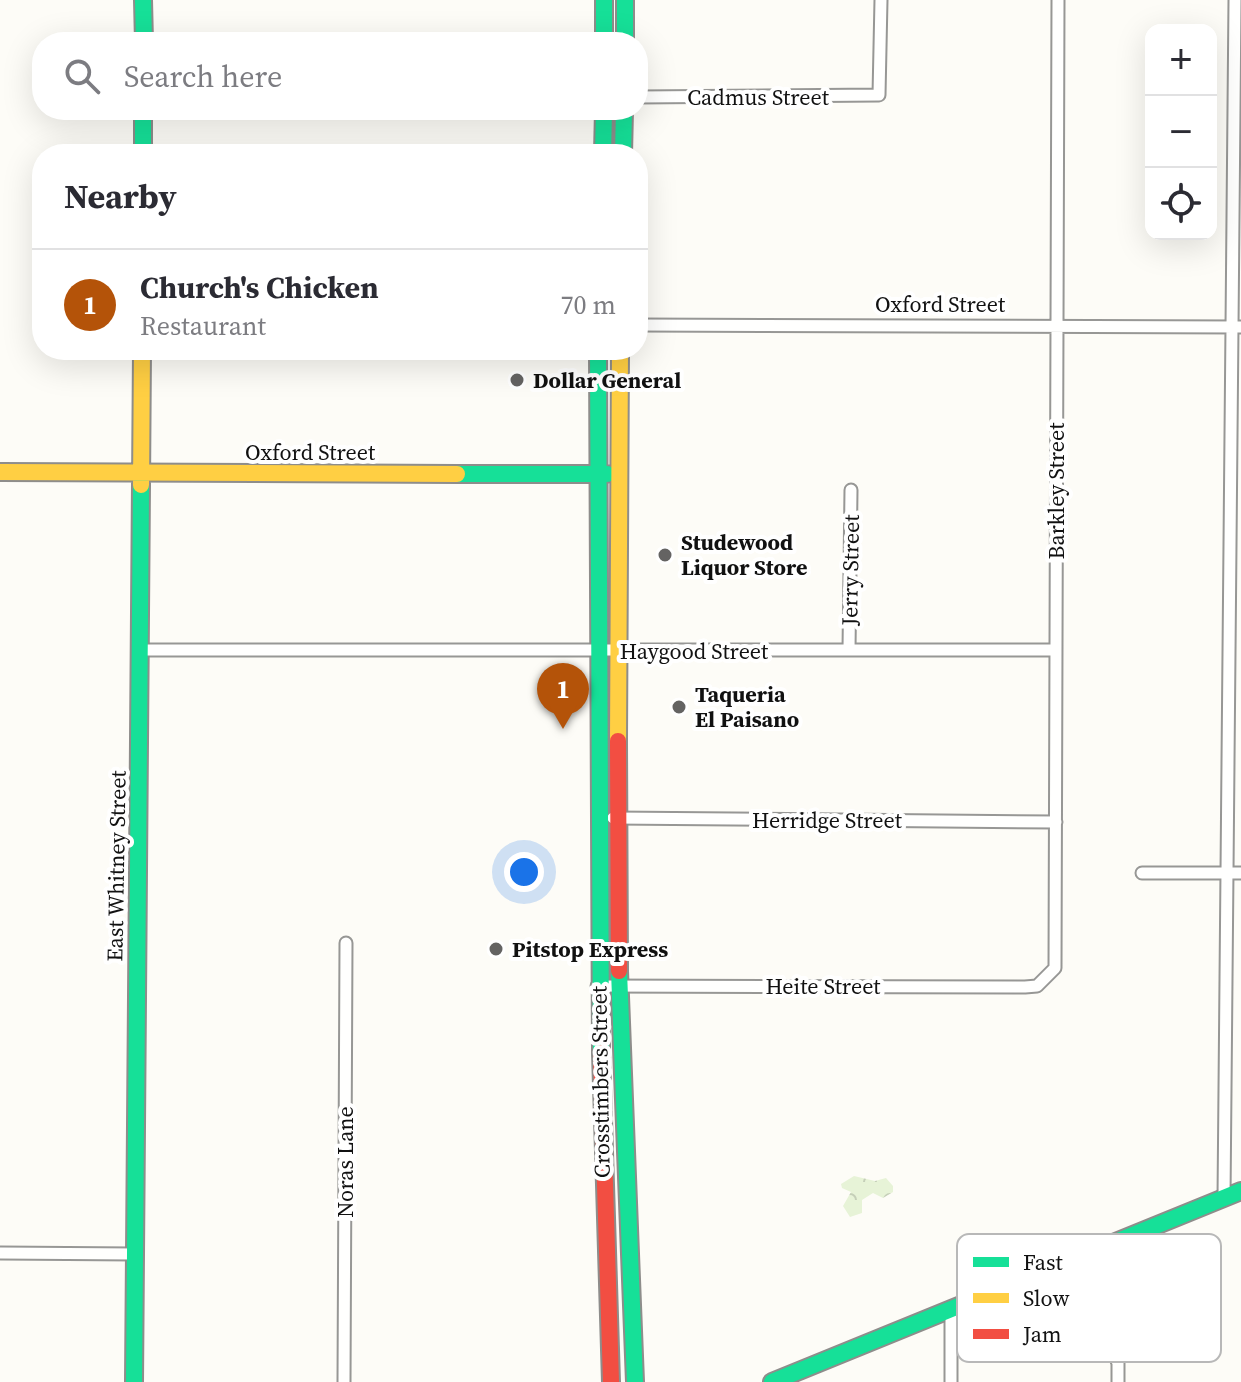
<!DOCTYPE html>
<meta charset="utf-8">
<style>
body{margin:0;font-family:"Source Serif 4",serif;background:#f7f7f7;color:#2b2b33}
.controls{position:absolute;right:24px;top:24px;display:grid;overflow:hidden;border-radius:16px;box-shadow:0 8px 32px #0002}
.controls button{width:72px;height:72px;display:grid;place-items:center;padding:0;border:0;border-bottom:2px solid #e1e1e2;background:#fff;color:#2b2b33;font:40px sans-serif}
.you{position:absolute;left:524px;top:872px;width:28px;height:28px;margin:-20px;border:6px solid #fff;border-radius:50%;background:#1a73e8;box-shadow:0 0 0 12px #1a73e833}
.badge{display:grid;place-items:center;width:52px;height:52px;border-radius:50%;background:#b45309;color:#fff;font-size:26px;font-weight:700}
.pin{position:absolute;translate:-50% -66px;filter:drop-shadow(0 2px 4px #0008)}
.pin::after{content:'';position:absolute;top:42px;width:28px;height:24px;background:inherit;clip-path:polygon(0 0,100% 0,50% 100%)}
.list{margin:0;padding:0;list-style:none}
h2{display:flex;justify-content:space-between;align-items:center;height:104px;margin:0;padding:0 32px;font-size:34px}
h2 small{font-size:26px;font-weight:400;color:#7c7c81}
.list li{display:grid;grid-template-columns:52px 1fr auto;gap:24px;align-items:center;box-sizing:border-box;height:112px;padding:0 32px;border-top:2px solid #e1e1e2}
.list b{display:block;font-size:30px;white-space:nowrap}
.list p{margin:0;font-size:26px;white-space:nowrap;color:#7c7c81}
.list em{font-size:26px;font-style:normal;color:#7c7c81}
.icon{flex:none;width:44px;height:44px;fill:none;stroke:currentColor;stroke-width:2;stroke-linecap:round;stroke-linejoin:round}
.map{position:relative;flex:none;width:1241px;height:1382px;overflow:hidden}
.search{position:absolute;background:#fff;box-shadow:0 8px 32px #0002;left:32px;top:32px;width:616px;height:88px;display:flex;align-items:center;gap:20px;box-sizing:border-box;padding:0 28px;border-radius:32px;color:#7c7c81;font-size:30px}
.panel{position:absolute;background:#fff;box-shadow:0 8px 32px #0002;left:32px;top:144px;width:616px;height:216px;border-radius:32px}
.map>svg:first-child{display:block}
.park{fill:url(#park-crowns)}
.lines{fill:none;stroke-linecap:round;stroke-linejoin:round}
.street-casing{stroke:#979795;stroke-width:15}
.fast-casing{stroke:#8e8d8b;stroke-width:20}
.slow-casing{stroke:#8e8d8b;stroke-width:20}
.jam-casing{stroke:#8e8d8b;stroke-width:20}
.street{stroke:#fffffe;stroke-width:11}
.fast{stroke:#16e098;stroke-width:16}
.slow{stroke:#ffcf43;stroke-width:16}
.jam{stroke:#f24e42;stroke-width:16}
.poi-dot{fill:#646362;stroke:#fff;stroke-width:3}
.labels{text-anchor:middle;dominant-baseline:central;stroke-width:8;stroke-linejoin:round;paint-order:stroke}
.street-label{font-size:22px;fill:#111;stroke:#fff}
.poi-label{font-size:22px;font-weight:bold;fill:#111;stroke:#fff;text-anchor:start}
.key{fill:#fff;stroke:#b8b8b8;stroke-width:2}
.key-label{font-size:22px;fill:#111}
</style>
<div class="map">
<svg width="1241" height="1382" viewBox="0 0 1241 1382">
<defs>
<pattern id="park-crowns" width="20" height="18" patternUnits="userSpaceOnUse" patternTransform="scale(2)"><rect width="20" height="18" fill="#e7f3d7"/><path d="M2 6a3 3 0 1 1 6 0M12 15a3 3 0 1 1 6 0" fill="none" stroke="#c5cfb8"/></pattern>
</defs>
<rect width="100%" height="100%" fill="#fdfcf7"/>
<!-- park -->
<path class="park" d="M854,1176L875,1181L886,1178L893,1186V1192L883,1198L873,1193L862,1200V1213L850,1217L843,1206L851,1192L842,1188L841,1184Z"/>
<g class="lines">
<defs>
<path id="street" d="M638,97L879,95L881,0
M638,325L1241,327
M140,650H1056
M849,650L851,490
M613,818L1056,822
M1142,873H1241
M597,986L1025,987L1037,986L1055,968L1058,0
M1224,1198L1235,0
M0,1253L134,1254
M1074,1260L1118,1363V1382
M951,1311V1382
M344,1382L346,943"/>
<path id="fast" d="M143,0L144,42
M604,0V42
M625,0V42
M143,110V154
M603,154L604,110
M623,154L624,110
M598,350L601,1053
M457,474H607
M619,971L635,1382
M134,1382L141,485
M772,1382L1241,1191"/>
<path id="slow" d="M0,472L457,474
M141,485L142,350
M618,741L620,350"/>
<path id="jam" d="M618,741L619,971
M601,1053L611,1382"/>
</defs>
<!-- street casing -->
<use href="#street" class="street-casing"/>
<!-- fast casing -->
<use href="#fast" class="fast-casing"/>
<!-- slow casing -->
<use href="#slow" class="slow-casing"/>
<!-- jam casing -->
<use href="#jam" class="jam-casing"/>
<!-- street -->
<use href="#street" class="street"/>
<!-- fast -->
<use href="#fast" class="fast"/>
<!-- slow -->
<use href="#slow" class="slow"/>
<!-- jam -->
<use href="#jam" class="jam"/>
</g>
<!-- markers -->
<g class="poi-dot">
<circle cx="517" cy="380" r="8"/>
<circle cx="665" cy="555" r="8"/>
<circle cx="679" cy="707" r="8"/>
<circle cx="496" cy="949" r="8"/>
</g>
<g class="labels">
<!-- street labels -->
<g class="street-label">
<text x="758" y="97">Cadmus Street</text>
<text x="940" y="304">Oxford Street</text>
<text x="310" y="452">Oxford Street</text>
<text transform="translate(1056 491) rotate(-90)">Barkley Street</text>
<text transform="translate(850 570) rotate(-89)">Jerry Street</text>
<text x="694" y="651">Haygood Street</text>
<text x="827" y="820">Herridge Street</text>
<text transform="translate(116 866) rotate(-89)">East Whitney Street</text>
<text x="823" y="986">Heite Street</text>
<text transform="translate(600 1082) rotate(-91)">Crosstimbers Street</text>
<text transform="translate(345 1162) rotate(-90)">Noras Lane</text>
</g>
<!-- poi labels -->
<g class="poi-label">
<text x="533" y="380">Dollar General</text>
<text x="681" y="542">Studewood<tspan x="681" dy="25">Liquor Store</tspan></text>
<text x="695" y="694">Taqueria<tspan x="695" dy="25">El Paisano</tspan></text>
<text x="512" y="949">Pitstop Express</text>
</g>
</g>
<!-- legend -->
<rect x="957" y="1234" width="264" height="128" rx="12" class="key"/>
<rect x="973" y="1257" width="36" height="10" fill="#16e098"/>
<rect x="973" y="1293" width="36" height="10" fill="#ffcf43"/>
<rect x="973" y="1329" width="36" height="10" fill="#f24e42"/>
<g class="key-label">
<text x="1023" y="1270">Fast</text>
<text x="1023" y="1306">Slow</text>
<text x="1023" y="1342">Jam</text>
</g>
</svg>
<div class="controls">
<button>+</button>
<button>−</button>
<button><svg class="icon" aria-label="locate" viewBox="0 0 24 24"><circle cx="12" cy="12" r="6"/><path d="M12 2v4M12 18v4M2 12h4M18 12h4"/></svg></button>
</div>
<div class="you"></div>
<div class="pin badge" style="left:563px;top:729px">1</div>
<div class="search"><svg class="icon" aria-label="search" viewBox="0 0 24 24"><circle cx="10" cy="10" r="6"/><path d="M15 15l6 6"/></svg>Search here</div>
<section class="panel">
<h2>Nearby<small></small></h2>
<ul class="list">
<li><span class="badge">1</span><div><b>Church's Chicken</b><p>Restaurant</p></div><em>70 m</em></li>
</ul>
</section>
</div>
